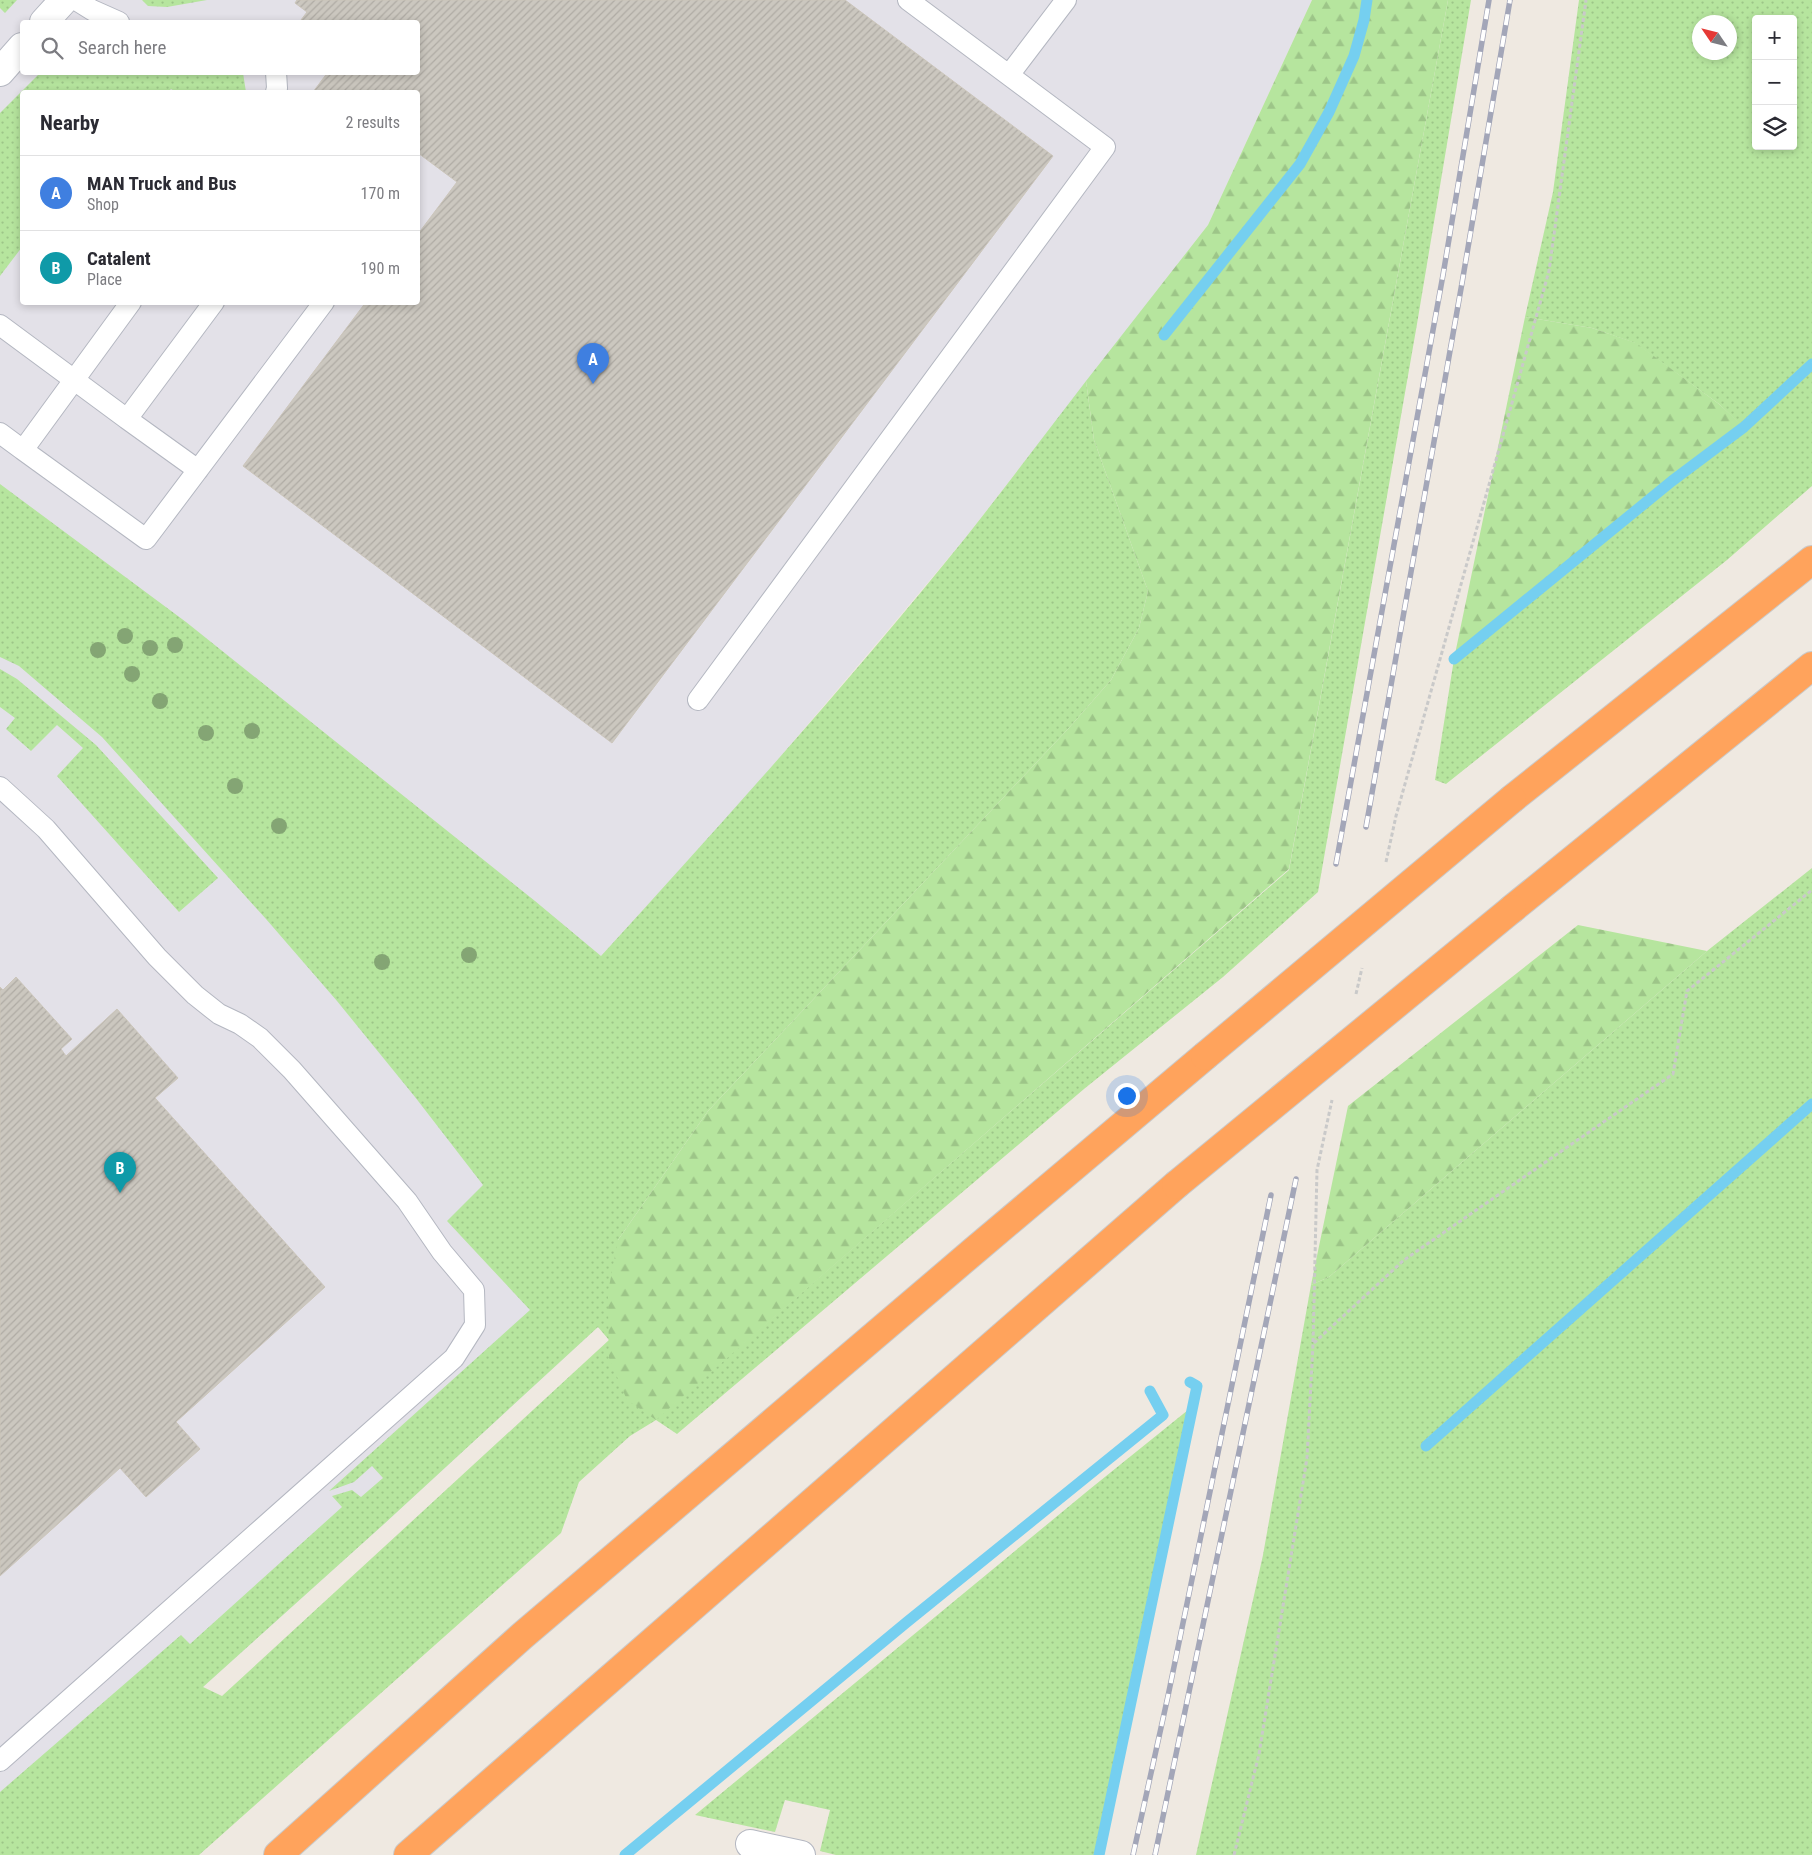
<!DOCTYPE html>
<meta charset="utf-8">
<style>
body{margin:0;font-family:"Roboto Condensed",sans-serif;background:#f7f7f7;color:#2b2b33}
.controls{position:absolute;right:15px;top:15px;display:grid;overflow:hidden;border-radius:5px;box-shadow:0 2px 8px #0003}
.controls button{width:45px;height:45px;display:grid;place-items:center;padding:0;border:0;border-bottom:1px solid #e1e1e2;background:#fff;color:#2b2b33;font:25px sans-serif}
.compass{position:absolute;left:1692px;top:15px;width:45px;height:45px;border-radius:50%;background:#fff;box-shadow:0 2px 8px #0003;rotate:305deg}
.you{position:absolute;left:1126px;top:1095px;width:18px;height:18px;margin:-12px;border:4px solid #fff;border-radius:50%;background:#1a73e8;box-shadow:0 0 0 8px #1a73e833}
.badge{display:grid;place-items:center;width:32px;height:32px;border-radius:50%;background:#4264fb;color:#fff;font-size:16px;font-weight:700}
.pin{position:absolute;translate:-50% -41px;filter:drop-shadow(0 1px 2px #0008)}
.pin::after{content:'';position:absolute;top:26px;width:18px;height:15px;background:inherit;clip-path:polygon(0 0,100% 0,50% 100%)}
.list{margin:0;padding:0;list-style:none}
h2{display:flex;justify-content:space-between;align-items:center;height:65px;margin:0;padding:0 20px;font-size:21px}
h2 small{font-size:16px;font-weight:400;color:#7c7c81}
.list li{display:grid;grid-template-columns:32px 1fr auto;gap:15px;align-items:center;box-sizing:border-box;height:75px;padding:0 20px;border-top:1px solid #e1e1e2}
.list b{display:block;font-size:19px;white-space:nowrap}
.list p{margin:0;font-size:16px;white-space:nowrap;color:#7c7c81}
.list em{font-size:16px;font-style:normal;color:#7c7c81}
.icon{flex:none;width:28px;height:28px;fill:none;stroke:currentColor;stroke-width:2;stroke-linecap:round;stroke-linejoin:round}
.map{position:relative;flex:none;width:1812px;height:1855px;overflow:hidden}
.search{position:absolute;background:#fff;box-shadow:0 2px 8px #0003;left:20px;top:20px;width:400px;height:55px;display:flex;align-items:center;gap:12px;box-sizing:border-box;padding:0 18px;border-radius:5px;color:#7c7c81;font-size:19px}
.panel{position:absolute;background:#fff;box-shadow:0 2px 8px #0003;left:20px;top:90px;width:400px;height:215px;border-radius:5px}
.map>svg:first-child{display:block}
.industrial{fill:#e3e1e8;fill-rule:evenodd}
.grass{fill:url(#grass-dots);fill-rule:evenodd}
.forest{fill:url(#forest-firs)}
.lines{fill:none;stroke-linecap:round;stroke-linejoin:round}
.stream{stroke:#75cff0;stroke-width:11}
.building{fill:url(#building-hatch);stroke:#cbc5ba}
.lane-casing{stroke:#b4b7c1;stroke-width:22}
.street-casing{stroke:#b4b7c1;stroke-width:30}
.highway-casing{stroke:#c9c9c9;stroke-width:30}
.path{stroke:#c9c9c9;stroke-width:3;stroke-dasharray:4 2.5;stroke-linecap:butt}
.lane{stroke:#fff;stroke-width:20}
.street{stroke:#fff;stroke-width:28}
.highway{stroke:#ffa35c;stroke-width:28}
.rail-casing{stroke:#a3a6b8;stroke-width:5.5}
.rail{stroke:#fff;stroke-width:4;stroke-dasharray:11;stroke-linecap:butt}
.highway-bridge-casing{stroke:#c9c9c9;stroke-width:30;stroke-linecap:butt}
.highway-bridge{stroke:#ffa35c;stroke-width:28}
.tree{fill:#84a574}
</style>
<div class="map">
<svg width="1812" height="1855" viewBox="0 0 1812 1855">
<defs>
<pattern id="grass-dots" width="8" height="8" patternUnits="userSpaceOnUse" patternTransform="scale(1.25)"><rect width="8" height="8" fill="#b6e59e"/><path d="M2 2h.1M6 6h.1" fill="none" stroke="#9dc588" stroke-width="1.8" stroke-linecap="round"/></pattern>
<pattern id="forest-firs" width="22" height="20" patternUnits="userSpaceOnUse" patternTransform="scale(1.25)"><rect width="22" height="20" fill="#b6e59e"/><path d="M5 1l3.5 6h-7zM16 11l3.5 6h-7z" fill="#9dc588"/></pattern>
<pattern id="building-hatch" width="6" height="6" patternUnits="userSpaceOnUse" patternTransform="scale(1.25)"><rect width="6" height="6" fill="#cbc7bf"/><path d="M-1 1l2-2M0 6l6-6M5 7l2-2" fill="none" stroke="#afaba4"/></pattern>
</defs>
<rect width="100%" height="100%" fill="#efe9e1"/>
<!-- industrial -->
<path class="industrial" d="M0,0H1312L1208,225L966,537L888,630L741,803L601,956L587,1337L384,1524L203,1687L0,1855ZM22,22H418V72H22ZM22,92H418V302H22Z"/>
<!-- grass -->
<path class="grass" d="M0,0H17L5,13L0,8Z
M142,0H207L167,7L148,6Z
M1448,0H1471L1417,324L1318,892L1223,977L1084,1089L677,1434L656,1420L630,1436L579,1482L561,1533L199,1855H0V1792L181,1635L190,1644L342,1507L332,1496L352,1490L361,1497L383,1478L372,1466L354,1482L329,1491L530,1310L447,1221L483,1185L415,1097L337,1001L266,919L102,737L19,666L0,657V484L186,622L535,901L601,956C726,819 850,681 966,537C1007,485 1046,433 1086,381L1094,440L1148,591L1139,628L1111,680L1068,729L708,1111L618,1240L656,1419L1289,870ZM598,1327L609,1340L222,1696L203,1687L384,1524Z
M1579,0H1812V486L1727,560L1446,784L1435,780L1454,659L1672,481L1743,427L1719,404L1635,343L1592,328L1525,317L1553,192ZM1756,19H1793V146H1756ZM1700,22H1730V52H1700Z
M40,73H243L246,92H176L171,89L168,92H22V247L0,276V113Z
M0,669L17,679L96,745L218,878L179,912L57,776L83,748L57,725L31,751L6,729L15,718L0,707Z
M1812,868V1855H1196L1263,1555L1311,1285L1329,1277L1707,951Z
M1193,1406L1099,1855H836L820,1851L830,1810L785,1800L775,1832L695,1815L1090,1489Z"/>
<!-- forest -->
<path class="forest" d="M1312,0H1448L1289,869L656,1420L627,1400L609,1358L608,1292L618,1240L708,1111L1068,729L1111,680L1139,628L1148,591L1094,440L1086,381L1208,225Z
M1525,317L1592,328L1636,343L1719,404L1744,427L1672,481L1454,659Z
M1578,925L1707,951L1329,1277L1311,1285L1348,1106Z"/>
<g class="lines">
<!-- stream -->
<path class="stream" d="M1164,335L1300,164L1329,112L1354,56L1364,20L1367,0
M1454,659L1672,481L1744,427L1812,364
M1426,1446L1812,1104
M625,1855L907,1622L1163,1415L1150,1391
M1099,1855L1197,1386L1190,1382"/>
</g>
<!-- building -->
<path class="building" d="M297,0H845L1053,156L612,743L243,466L366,302H418V234L457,182L418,153V92H313L328,72H418V22H304L301,20L307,12L295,3Z
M16,977L72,1039L61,1049L66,1056L117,1009L178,1078L155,1098L325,1287L176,1422L200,1449L146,1497L120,1468L0,1576V987L3,990Z"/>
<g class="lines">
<defs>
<path id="lane" d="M76,0L92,10L119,22
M1009,75L1066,0
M276,92L277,88L276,72
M131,302L23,450L146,539L324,302
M0,325L127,419L214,302
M127,419L198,470
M0,433L23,450
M698,700L1105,147L908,0
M0,787L46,829L157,957L195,995L219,1014L240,1024L260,1038L292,1070L407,1201L442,1252L474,1290L475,1325L454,1358L0,1761"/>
<path id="street" d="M44,22L64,0
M0,72L22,47
M750,1844L801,1855"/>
<path id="highway" d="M1512,799L1812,560
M1512,909L1812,666
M278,1855L522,1636L975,1250L1205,1056
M408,1855L1176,1185"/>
</defs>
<!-- lane casing -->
<use href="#lane" class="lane-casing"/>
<!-- street casing -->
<use href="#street" class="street-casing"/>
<!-- highway casing -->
<use href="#highway" class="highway-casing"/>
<!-- path -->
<path class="path" d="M1386,862L1396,816L1549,271L1586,0
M1356,994L1362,968
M1314,1343L1404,1260L1673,1074L1687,991L1812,890
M1234,1855L1259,1754L1307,1458L1313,1344L1317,1170L1332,1100"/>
<!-- lane -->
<use href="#lane" class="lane"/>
<!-- street -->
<use href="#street" class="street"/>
<!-- highway -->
<use href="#highway" class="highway"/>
<defs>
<path id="rail" d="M1366,827L1462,283L1510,0
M1336,864L1443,275L1489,0
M1133,1855L1168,1696L1271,1195
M1155,1855L1296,1179"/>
</defs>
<!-- rail casing -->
<use href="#rail" class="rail-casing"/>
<!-- rail -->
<use href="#rail" class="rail"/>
<defs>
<path id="highway-bridge" d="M1205,1056L1512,799
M1176,1185L1512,909"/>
</defs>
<!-- highway-bridge casing -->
<use href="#highway-bridge" class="highway-bridge-casing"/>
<!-- highway-bridge -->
<use href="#highway-bridge" class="highway-bridge"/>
</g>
<!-- trees -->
<g class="tree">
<circle cx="125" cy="636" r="8"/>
<circle cx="175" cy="645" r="8"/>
<circle cx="150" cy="648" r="8"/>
<circle cx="98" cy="650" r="8"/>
<circle cx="132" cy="674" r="8"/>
<circle cx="160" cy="701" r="8"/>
<circle cx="252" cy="731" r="8"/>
<circle cx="206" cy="733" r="8"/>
<circle cx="235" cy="786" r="8"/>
<circle cx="279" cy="826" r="8"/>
<circle cx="469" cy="955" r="8"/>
<circle cx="382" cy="962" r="8"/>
</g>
</svg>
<div class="controls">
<button>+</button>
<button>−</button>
<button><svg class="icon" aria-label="layers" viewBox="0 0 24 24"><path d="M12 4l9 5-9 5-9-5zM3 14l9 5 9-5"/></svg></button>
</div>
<svg class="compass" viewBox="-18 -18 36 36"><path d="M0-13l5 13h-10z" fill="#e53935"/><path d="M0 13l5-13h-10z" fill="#7c7c81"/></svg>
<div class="you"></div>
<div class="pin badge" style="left:593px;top:384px;background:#3f7fe0">A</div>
<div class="pin badge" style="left:120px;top:1193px;background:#0f9aa8">B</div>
<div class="search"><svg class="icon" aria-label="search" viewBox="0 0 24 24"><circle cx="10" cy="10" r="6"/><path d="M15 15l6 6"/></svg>Search here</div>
<section class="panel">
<h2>Nearby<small>2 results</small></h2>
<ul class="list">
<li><span class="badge" style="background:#3f7fe0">A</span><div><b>MAN Truck and Bus</b><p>Shop</p></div><em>170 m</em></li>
<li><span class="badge" style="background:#0f9aa8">B</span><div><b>Catalent</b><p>Place</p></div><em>190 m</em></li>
</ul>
</section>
</div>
